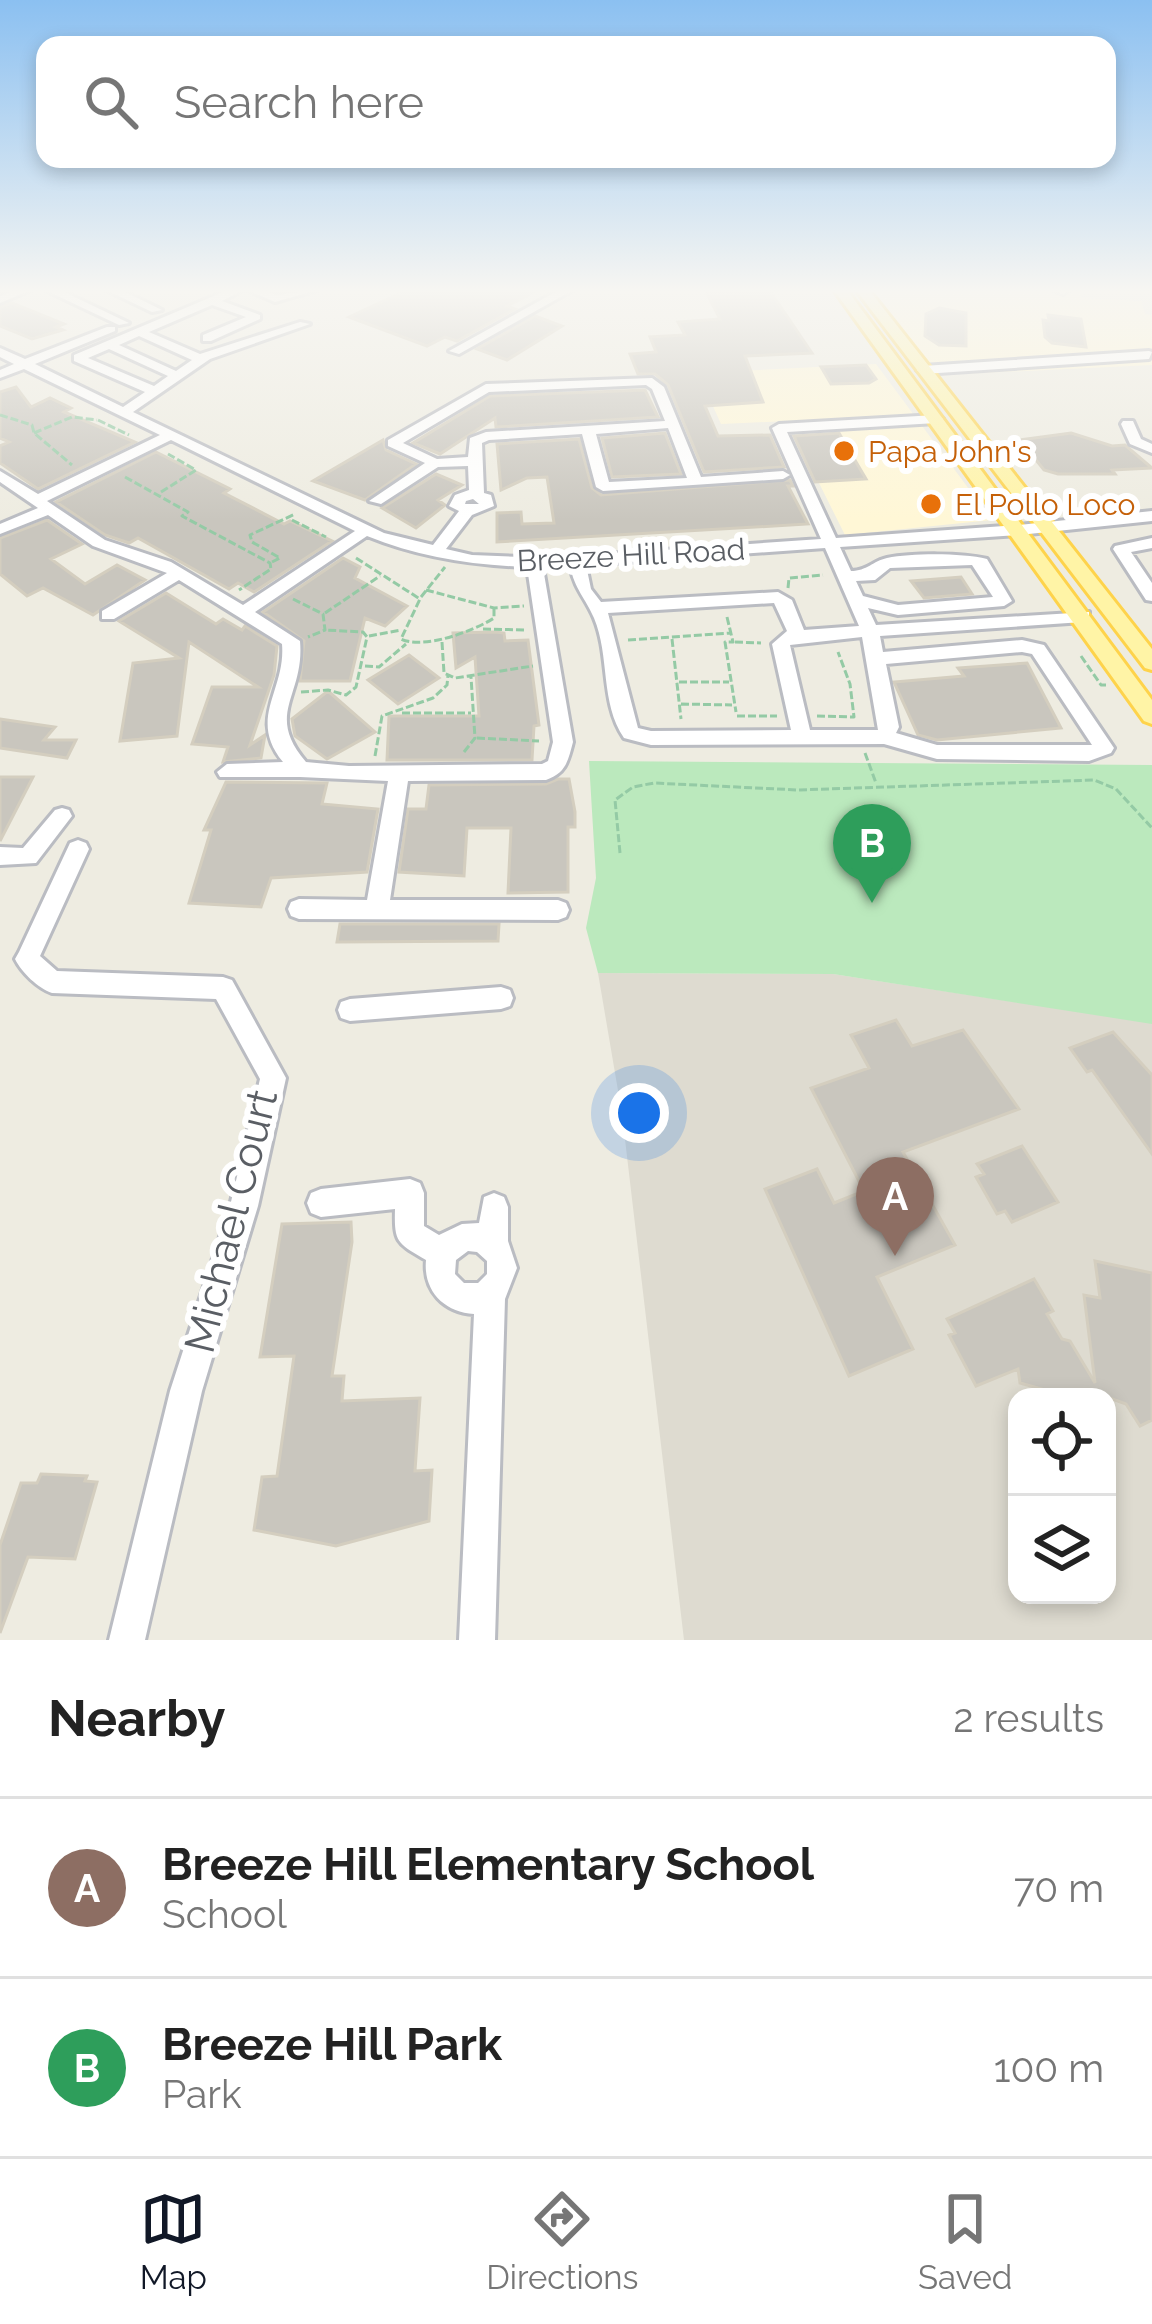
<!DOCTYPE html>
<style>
body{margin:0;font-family:Raleway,sans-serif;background:#f2f2f2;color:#222}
.controls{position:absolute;right:36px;bottom:36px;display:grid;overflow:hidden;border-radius:24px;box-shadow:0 6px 18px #0003}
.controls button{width:108px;height:108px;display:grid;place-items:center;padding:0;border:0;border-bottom:3px solid #e0e0e0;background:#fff;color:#222;font:60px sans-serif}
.you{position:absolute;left:639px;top:1113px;width:42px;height:42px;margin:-30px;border:9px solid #fff;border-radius:50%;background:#1a73e8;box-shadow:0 0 0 18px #1a73e833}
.badge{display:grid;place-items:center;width:78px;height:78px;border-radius:50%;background:#111827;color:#fff;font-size:39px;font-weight:700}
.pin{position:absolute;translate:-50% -99px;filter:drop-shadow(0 3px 6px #0008)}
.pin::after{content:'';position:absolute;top:63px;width:42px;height:36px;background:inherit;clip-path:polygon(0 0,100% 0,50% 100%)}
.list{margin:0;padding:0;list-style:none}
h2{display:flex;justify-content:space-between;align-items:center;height:156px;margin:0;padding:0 48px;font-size:51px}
h2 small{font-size:39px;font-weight:400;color:#767676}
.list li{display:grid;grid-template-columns:78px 1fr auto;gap:36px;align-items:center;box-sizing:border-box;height:180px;padding:0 48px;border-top:3px solid #e0e0e0}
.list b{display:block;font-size:45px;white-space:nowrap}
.list p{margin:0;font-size:39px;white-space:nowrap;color:#767676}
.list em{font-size:39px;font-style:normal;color:#767676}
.icon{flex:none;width:66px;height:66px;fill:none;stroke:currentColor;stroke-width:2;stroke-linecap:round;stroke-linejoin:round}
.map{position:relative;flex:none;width:1152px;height:1640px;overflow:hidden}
.search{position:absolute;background:#fff;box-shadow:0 6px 18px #0003;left:36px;right:36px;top:36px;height:132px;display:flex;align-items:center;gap:30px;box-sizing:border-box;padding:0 42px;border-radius:24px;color:#767676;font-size:45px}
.sheet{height:516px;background:#fff}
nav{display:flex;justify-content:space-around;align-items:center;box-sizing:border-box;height:168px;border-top:3px solid #e0e0e0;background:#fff;font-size:33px;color:#767676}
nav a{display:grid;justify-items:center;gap:6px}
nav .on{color:#111827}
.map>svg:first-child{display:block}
.commercial{fill:#fff7d6}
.education{fill:#dedbd0;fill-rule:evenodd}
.green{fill:#bbe9bd}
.building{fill:#c9c6be;stroke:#d4cebf;stroke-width:3}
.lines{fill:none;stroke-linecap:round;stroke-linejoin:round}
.minor-casing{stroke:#babcc2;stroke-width:6}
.major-casing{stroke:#fed34b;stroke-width:6}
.path{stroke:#94caa5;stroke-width:3;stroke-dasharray:8 3;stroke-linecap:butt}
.minor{fill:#fff;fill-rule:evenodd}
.major{fill:#fff4a6;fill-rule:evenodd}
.food-dot{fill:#e8710a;stroke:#fff;stroke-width:4.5}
.labels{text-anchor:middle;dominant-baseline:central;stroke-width:12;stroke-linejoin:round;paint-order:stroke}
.far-food-label{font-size:30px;fill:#c56008;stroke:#fff;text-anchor:start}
.far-street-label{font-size:30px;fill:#5a5e64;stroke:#fff}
.near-street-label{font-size:42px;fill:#5a5e64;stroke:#fff}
</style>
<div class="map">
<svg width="1152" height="1640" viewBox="0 0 1152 1640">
<rect width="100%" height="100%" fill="#eeece1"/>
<!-- commercial -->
<path class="commercial" d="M871,290H1080L1082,298L1141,301L1145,314L1152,315V365L939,375Z
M876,364L992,520L845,535L788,421L721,424L698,373Z"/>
<!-- education -->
<path class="education" d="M598,973L833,974L1152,1023V1640H684L622,1114ZM1017,1397H1107V1595H1017Z"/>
<!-- green -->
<path class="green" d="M589,761L1152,765V1024L833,974L598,973L586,928L596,878Z"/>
<!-- building -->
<path class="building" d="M407,290H538L507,306L515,309L457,341L445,337L427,346L349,317Z
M770,291L812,353L745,356L763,402L705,406L718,436L770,435L784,467L704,472L668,385L655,374H638L630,354L656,352L650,337L685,335L678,322L720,319L707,294Z
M12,303L64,324L56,327L63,330L32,339L0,326V307Z
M939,308L966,313V346L939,345L925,336L926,314Z
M1048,315L1081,319L1086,347L1052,343L1045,337L1043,320L1049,321Z
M535,316L562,326L507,360L477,349Z
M866,365L876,379L869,383L831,384L821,367Z
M16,387L31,407L50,398L71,408L64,412L135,442L38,489L0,463V446L9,442L0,438V392Z
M645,390L658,417L496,427L495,418L440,454L413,443L490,396Z
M665,433L681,474L612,477L602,438Z
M839,433L866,479L815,482L794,436Z
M1071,433L1112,446L1125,445L1152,468L1112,470L1115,474H1058L1044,470L1020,440Z
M579,439L592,488L601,495L790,480L793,486H788L808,524L497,542V513L521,512L522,524L554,523L547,477L527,478L501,490L497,444Z
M383,440L386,450L416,464L365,500L313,481Z
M156,452L230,489L224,493L284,524L290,521L332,541L254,592L238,583L229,589L138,538L129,543L105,535L56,502Z
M436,474L462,485L438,500L445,505L416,528L382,508Z
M47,520L82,544L51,559L85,584L117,565L145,580L93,615L43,588L27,596L0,574V538Z
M343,558L360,567L355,578L407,606L385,626L365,618L350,681H300L304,641L263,612Z
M961,577L972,594L924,598L911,581Z
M166,593L216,624L223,619L242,630L245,626L277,646L274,675L250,745L265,735L261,758L223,762L228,747L192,744L212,687H258L189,642L177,736L120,741L133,663L179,658L119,621Z
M495,632L504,633L505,641L528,640L539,725L534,726L532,760H387L389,716H479L475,657L456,668L453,633Z
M409,655L439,678L398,704L368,680Z
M1027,663L1061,728L937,740L918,735L894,682L964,676L958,668Z
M328,691L375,732L327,759L295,736L292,719Z
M0,719L55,727L44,740H76L67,758L0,748Z
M0,777H33L0,841Z
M558,779H569L575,812V827H568V892L508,893L511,828H467L464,876L399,872L408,809H426L429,785L546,784Z
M226,782L327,783L322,804L378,809L367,872L271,878L261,907L189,903L211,830H204Z
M340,924H499L498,941L337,942Z
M896,1020L912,1046L963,1030L1019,1109L903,1152L955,1245L877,1277L913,1349L849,1376L765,1189L817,1169L834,1203L864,1191L811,1088L869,1068L851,1035Z
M1113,1032L1152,1075V1154L1092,1070L1087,1072L1070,1048Z
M1022,1146L1058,1202L1012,1222L1005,1211L997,1214L976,1177L984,1174L977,1164Z
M351,1222L352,1242L332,1376H344L342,1401L420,1398L415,1471L432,1470L429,1521L336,1546L254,1530L262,1477L277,1476L294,1356L260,1357L282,1224Z
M1095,1261L1152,1273V1420L1140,1426L1126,1404L1107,1397H1070L1020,1383L1018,1369L976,1386L949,1335L955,1333L947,1319L1034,1279L1053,1311L1047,1314L1062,1339L1070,1341L1095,1383L1084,1295L1100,1298Z
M41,1474L87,1476L85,1481L97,1482L75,1559L28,1557L0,1633V1545L21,1483H37Z"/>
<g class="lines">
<defs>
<path id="minor" d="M15,290H31L0,303V296Z
M45,290H60L129,323L119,325Z
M106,290H121L162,310L152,312Z
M228,290H243L222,301L260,315V319L211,341H203V335L246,317L212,305L149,332L200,354L300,322L310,324L210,359L133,412L384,533L433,545L459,511L449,506L455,495L469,490L468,466L438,467L381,504L369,501L425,463L388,446V440L486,384L652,378L664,387L701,477L783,471L790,475L783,479L603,491L596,487L582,434L489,440L482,443L484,493L491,495L494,506L472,515L446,549L472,555L549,558L821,539L772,428L779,424L936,415L943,419L936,423L787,432L836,538L1019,525L1152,511V521L1019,535L840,547L851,571C867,571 873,561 887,558C913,553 962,553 987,559L1012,601L1004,606L898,615L868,608L876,625L1089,612V620L1083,622L880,636L883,652L1022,640L1044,645L1114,748L1111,753L1089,761L937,759L884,744L651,745L624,738C600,703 610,656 594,618C585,597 575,590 570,566L543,568L573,742C568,761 566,773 546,780L408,781L390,900H558L566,903L569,910L566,917L558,920L299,919L291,916L288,909L291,902L299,899L367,900L388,781L300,777H220L217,772L227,764L283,762C247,718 286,691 282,644L179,580L114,619H102V611L167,573L93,546L48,515L0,534V524L38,508L0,482V471L38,494L160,435L24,369L0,378V370L14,364L0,357V348L25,359L107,327H115V331L35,364L123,407L145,392L74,361V355ZM139,336L192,360L176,371L119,345ZM109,349L168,376L154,386L88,358ZM646,385L652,389L665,421L486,432L470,438L468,457L437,459L403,443L489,392ZM668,428L687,478L609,482L596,434ZM171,440L355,531L243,605L171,562L105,540L47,501ZM473,499L479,504H465L466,501ZM367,536C418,557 471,565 527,567L553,742L548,761L542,764L349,766L306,762C264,713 305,696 300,641L255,612ZM825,548L859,626L804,630L792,600L778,592L601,602L591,589L586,565ZM972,565L993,597L898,605L863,596L856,581L875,580L890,568ZM774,603L787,631L772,644L791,730L651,731L638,728L608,613ZM862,637L878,730H810L790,645ZM1022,652L1032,654L1092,745H937L896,733L899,727L886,664Z
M247,290H263L276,295L317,290L275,302Z
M559,290H573L459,354L449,351Z
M1053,290H1068V291L1063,294Z
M1149,351L1152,352L1149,359L923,374L917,370L923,366Z
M1123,421H1133L1141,439L1152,444V453L1130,444L1121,424Z
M1152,538V548L1131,552L1152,583V601L1146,600L1113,549L1115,546Z
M62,808L69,810L72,816L36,863L0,865V847L23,848L55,810Z
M78,840L86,843L89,849L40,956L57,971L223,977L232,980L286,1078L258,1206L202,1391L145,1640H109L170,1391L230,1206L260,1079L216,999L52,993C38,988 22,973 15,959L19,952L70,843Z
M501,987L510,990L513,998L510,1006L501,1009L350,1021L341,1018L338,1010L341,1002L350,999Z
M410,1179L420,1183L424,1193V1226L439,1235L462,1224L479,1223L484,1197L494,1193L504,1197L508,1207V1241L517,1268L505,1299L495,1640H459L474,1314C444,1312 423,1291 426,1260C397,1243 394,1243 395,1209L321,1217L311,1213L307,1203L311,1193L321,1189ZM468,1251L477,1252L487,1261V1274L478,1283H464L455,1274L456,1260Z"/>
<path id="major" d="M834,290H847L1152,700V724L1144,721Z
M856,290H869L1152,649V670L1145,668Z"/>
</defs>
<!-- minor casing -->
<use href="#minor" class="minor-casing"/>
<!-- major casing -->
<use href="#major" class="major-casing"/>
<!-- path -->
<path class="path" d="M0,415L32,425L34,433L72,465
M98,420L129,435
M34,433L72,417L97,420
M125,477L188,512L182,516L270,563L271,569L239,590
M161,492L196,470L168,454
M292,520L326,537
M356,558L420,599L401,639C423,650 474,631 494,618V608
M272,562L280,558L252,542L250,535L295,514
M788,588L789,578L823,575
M426,590L494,608L524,606
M421,597L445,567
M293,599L323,614L325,630L308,637
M325,613L380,576
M727,617L733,642H725L736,712
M483,629L527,630
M369,636L401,630
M672,639L681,719
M628,640L731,633
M442,642L444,673L455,678L533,666
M735,642L761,643
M1081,656L1101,685H1106
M365,666L379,667L406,644
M679,682H729
M301,692L328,690L346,695L356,687L367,637L363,632L325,630
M681,704L732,705
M402,713H471
M737,716H777
M817,716L854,717L850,684L838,652
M477,738L539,741
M464,752L475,738L471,677
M865,753L876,783
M375,756L382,716L433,698L447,685L448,675
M620,853L615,800L633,787L654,783L798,790L1094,780L1116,789L1152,828"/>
<!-- minor -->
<use href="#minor" class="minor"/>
<!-- major -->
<use href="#major" class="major"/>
</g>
<!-- sky -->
<linearGradient id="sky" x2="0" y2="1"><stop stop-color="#8bc0f1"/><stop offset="0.56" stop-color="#f7f6f2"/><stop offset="1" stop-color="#f7f6f2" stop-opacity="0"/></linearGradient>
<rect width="1152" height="520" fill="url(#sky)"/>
<!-- markers -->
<g class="food-dot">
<circle cx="844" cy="451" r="12"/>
<circle cx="931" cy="504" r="12"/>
</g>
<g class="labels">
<!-- far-food labels -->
<g class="far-food-label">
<text x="868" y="451">Papa John's</text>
<text x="955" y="504">El Pollo Loco</text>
</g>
<!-- far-street labels -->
<g class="far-street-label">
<text transform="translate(631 555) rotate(-3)">Breeze Hill Road</text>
</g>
<!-- near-street labels -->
<g class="near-street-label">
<text transform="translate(231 1221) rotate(-76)">Michael Court</text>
</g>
</g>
</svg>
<div class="controls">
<button><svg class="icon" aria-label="locate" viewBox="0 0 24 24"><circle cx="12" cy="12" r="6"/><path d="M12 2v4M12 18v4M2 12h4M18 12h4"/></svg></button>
<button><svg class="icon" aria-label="layers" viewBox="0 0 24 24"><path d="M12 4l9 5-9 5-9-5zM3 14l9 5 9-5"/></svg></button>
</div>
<div class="you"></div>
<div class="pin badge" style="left:895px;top:1256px;background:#8d6e63">A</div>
<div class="pin badge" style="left:872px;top:903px;background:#2e9e5b">B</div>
<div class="search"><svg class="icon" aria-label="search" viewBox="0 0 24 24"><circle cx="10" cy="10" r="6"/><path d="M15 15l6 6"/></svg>Search here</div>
</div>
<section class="sheet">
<h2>Nearby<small>2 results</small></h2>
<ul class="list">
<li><span class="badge" style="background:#8d6e63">A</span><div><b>Breeze Hill Elementary School</b><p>School</p></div><em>70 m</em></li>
<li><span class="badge" style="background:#2e9e5b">B</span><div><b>Breeze Hill Park</b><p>Park</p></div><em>100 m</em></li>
</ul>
</section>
<nav>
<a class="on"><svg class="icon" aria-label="map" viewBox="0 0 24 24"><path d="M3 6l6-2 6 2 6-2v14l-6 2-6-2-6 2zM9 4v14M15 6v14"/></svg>Map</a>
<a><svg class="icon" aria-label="directions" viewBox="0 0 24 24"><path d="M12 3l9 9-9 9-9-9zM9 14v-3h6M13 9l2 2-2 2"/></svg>Directions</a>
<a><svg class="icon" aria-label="saved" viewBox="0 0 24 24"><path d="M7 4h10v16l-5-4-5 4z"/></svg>Saved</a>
</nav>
